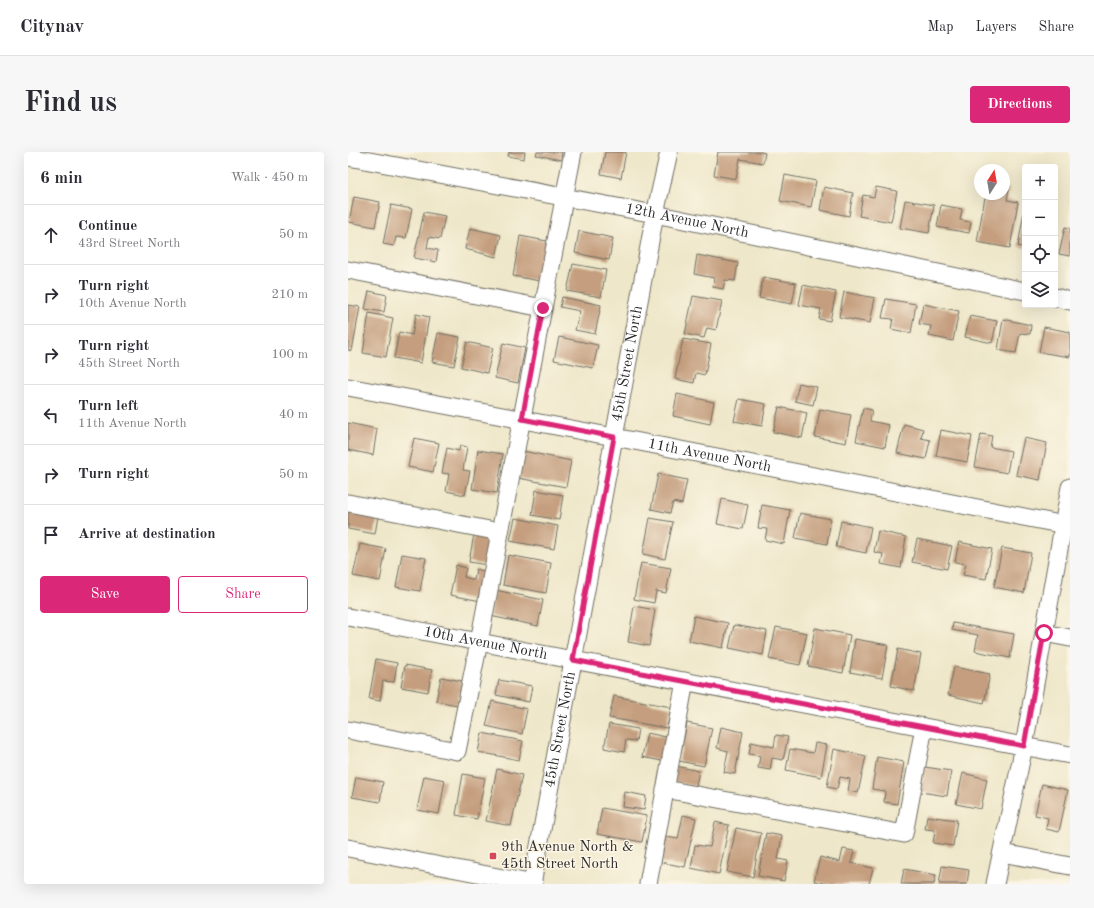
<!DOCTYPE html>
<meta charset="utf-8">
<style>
body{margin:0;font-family:"Old Standard TT",serif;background:#f7f7f7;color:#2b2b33}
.controls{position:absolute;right:12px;top:12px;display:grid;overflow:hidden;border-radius:4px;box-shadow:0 4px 16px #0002}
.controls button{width:36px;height:36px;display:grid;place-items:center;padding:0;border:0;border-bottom:1px solid #e1e1e2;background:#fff;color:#2b2b33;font:20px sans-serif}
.compass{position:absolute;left:626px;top:12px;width:36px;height:36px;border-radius:50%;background:#fff;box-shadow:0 4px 16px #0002;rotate:11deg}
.stop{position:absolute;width:12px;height:12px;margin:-9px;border:3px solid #db2777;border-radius:50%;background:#fff}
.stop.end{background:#db2777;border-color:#fff;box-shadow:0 1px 4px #0008}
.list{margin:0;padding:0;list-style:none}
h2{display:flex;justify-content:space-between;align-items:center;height:52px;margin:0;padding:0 16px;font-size:17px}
h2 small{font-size:13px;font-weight:400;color:#7c7c81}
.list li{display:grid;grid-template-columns:26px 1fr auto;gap:12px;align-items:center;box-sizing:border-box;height:60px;padding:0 16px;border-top:1px solid #e1e1e2}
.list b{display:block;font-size:15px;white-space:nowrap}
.list p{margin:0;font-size:13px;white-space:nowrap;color:#7c7c81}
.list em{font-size:13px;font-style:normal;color:#7c7c81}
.actions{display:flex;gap:8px;padding:12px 16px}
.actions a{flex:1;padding:9px 0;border:1px solid #db2777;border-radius:4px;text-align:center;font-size:14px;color:#db2777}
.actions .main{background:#db2777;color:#fff}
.icon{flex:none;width:22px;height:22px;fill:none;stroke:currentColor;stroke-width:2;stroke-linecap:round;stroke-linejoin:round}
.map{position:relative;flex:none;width:722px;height:732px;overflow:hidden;border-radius:4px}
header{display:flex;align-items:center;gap:24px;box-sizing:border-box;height:56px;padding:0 20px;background:#fff;border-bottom:1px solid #e1e1e2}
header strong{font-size:19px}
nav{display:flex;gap:22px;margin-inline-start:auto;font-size:14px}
.intro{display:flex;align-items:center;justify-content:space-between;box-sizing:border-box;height:96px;padding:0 24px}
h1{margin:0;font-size:28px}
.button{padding:10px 18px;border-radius:4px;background:#db2777;color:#fff;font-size:14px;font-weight:700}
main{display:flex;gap:24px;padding:0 24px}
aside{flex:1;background:#fff;border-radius:4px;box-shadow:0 4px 16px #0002}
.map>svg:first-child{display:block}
.building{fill:#c49e7e}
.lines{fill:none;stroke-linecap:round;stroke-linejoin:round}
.minor-casing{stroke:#6f6d62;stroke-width:19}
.minor{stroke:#fff;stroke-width:17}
.route{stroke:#db2777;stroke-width:5}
.poi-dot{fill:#d1495b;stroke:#fcf5e5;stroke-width:1.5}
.labels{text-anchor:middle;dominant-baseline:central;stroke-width:3;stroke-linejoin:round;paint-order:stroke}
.street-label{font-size:15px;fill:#2b2b2b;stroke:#fcf5e5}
.poi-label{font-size:15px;fill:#2b2b2b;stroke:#fcf5e5;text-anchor:start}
</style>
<header>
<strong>Citynav</strong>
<nav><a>Map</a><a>Layers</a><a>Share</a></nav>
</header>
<div class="intro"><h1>Find us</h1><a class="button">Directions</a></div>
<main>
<aside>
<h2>6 min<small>Walk · 450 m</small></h2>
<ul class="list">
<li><svg class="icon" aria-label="ahead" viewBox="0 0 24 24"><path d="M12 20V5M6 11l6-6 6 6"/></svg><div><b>Continue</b><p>43rd Street North</p></div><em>50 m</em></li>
<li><svg class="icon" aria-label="right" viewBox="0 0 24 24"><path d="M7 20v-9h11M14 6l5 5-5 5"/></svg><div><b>Turn right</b><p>10th Avenue North</p></div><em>210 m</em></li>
<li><svg class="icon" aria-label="right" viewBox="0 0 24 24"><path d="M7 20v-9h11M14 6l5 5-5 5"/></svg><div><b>Turn right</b><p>45th Street North</p></div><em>100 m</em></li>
<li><svg class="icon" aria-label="left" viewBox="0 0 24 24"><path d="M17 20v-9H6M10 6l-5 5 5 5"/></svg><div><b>Turn left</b><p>11th Avenue North</p></div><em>40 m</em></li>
<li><svg class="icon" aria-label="right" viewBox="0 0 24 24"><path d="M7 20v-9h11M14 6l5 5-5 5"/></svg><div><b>Turn right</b></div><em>50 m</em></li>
<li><svg class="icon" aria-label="arrive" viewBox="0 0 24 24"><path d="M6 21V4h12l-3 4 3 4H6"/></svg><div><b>Arrive at destination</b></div></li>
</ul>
<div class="actions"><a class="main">Save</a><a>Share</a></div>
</aside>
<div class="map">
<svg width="722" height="732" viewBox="0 0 722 732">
<rect width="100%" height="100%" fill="#fcf5e5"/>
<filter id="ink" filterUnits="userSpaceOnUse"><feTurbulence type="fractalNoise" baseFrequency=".025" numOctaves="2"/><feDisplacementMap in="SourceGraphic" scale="8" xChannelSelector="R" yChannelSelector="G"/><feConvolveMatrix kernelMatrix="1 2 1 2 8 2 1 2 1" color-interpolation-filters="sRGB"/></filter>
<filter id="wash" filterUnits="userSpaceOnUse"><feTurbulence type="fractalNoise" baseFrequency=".012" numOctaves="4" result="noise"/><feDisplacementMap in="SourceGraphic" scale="16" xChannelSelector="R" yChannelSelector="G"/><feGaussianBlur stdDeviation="0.9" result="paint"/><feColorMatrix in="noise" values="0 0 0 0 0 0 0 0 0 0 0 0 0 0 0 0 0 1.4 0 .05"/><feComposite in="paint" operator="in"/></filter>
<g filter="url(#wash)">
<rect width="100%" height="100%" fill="#eee7c9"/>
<g id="blocks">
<!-- building -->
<path class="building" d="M161,0H177L176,7L160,4Z
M189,0H214L213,8L188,3Z
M257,0H278L273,26L253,22Z
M370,0H413L417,1L415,11L392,7L388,27L366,23Z
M437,23L468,29L463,55L432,49Z
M476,35L505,41L501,64L472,58Z
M528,35L549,39L543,70L511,64L515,43L526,45Z
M656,36L661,37L659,48L670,50L662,96L629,90L637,45L648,46L649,42H656Z
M6,45L32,50L27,75L1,70Z
M557,48L586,53L581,81L552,76Z
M43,53L64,57L58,86L48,85L46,94L35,92Z
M593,53L614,57L612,68L623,70L621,81L589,75Z
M76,60L97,64L92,87L81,85L79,96L90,98L88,110L66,106Z
M676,60H677V96L670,94Z
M717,75L722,76V104L711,102Z
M122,76L153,83L148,105L117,97Z
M231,79L265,86L261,108L227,101Z
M172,84L199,89L192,129L165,124Z
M349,103L390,111L387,129L377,128L375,137L365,135L366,126L346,122Z
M225,112L258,118L253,145L219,139Z
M415,125L448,131L444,152L411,146Z
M455,133L488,140L482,169L471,167L473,157L451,153Z
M21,139L39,143L36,160L17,157Z
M496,140L527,146L522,171L491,165Z
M345,144L374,149L368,178L359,176L356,186L337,182Z
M214,145L253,153L247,182L227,178L232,159L212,155Z
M538,147L568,152L563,181L543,177L545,167L534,166Z
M575,152L611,159L605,189L581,184L583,174L571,172Z
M0,153L12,155L4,199L0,198Z
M21,161L45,166L38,205L15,201Z
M68,162L81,165L73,211L46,206L51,180L64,183Z
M622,164L649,169L644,191L617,185Z
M655,167L683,173L682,182L672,181L668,201L650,198Z
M696,175L722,180V205L691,200Z
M90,181L112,185L106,214L84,210Z
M211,185L250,193L245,216L206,208Z
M335,187L363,192L357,223L348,221L346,231L327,227Z
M119,190L145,196L139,221L113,215Z
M155,191L177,196L170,231L147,226Z
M451,231L469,235L465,253L447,249Z
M329,242L366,250L362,272L325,264Z
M391,247L418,252L414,274L386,269Z
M431,255L459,261L454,286L425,280Z
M515,256L524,258L522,269L541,273L537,295L508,289Z
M472,257L503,263L498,291L467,285Z
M0,271L29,277L25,303L0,298Z
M556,272L575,277L573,286L582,288L578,307L549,301Z
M593,278L624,284L619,310L588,304Z
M633,282L644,284L642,295L663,299L659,321L627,315Z
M66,286L91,291L85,320L60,315Z
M676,286L699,291L692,328L668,323Z
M112,293L119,295L115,318L122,319L117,343L98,339L101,322L94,321L99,296L111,299Z
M130,298L155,302L149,341L124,337Z
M175,299L223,309L218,335L170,326Z
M310,322L339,328L334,352L325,350L322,361L303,357Z
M188,338L215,343L211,368L184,363Z
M374,347L400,353L395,377L369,372Z
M414,353L442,358L436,392L417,388L419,377L410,376Z
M0,359L30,364L27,382L0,377Z
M452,361L483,367L479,392L447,386Z
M167,366L210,374L206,397L162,389Z
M302,366L325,370L317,407L295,402Z
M493,369L523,375L518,401L488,395Z
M530,379L558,385L553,416L533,412L535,402L526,400Z
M126,382L144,386L139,413L121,410Z
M569,387L604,394L599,417L564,410Z
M611,390L644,397L638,427L615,423L618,412L607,410Z
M12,392L38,397L32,429L5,424Z
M654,396L683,401L676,441L646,435Z
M54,402L78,406L72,439L48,435Z
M160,403L203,411L198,441L155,433Z
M293,411L323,416L318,441L308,439L306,451L286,447Z
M108,413L118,416L116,425L126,428L128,417L139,420L133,449L102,443Z
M147,438L195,448L190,474L142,464Z
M286,454L307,458L301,494L280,490Z
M346,464L380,471L375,496L341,489Z
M605,471L666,482L662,506L627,499L630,483L604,478Z
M386,473L419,479L415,503L381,496Z
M428,475L459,481L452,513L421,507Z
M467,476L502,483L495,521L460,514Z
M507,487L540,493L534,526L502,520Z
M550,497L573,502L566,539L543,534Z
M28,507L49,511L46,530L35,529L32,549L21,547Z
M57,513L84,518L80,540L53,535Z
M606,515L642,522L636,551L600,543Z
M93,525L114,529L109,553L88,549Z
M151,528L184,534L181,550L148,543Z
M266,544L323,555L319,576L261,566Z
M144,549L179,557L174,582L138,574Z
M339,571L364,576L356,614L331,609Z
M261,572L290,577L288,589L278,588L276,600L256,596Z
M373,575L395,580L387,622L376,620L380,599L369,596Z
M134,581L175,589L171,608L130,600Z
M299,581L318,585L314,609L294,605Z
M428,583L440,585L435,608L424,606L422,618L410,616L412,604L401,602L403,590L426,595Z
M467,591L479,593L473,625L438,618L442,597L465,601Z
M486,597L518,604L510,641L500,639L502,627L492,625L489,637L479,635Z
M529,605L556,610L549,652L536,650L537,639L524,637Z
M328,614L351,619L348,634L325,630Z
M577,615L603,619L599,644L572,640Z
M149,617L174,623L163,674L138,669Z
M615,621L639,627L633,657L608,652Z
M115,622L137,626L129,667L108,663Z
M76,624L97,628L91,662L69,658Z
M8,625L35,630L32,650L4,645Z
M694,632L720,638L711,680L698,677L700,666L687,663Z
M277,640L298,644L296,658L275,655Z
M254,656L299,664L294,690L249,682Z
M335,663L348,666L337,715L312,710L318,685L330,687Z
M579,664L609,668L605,694L585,691L587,678L577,677Z
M367,670L381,673L371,722L343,716L347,693L362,695Z
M388,676L413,681L405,725L379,720Z
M418,681L434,684L430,707L440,709L436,729L410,724Z
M495,697L506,699L503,711L525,716L521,732H479L466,729L472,705L492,710Z
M594,714L621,718L619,732H591Z
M556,717L588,723L586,732H553Z"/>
</g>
</g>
<g filter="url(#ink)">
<use href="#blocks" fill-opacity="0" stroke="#6f6d62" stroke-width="1"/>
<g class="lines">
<defs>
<g id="minor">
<path id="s1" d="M0,5L307,62L677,139"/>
<path d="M0,118L195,156"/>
<path d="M707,145L722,149"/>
<path id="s2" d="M0,235L266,285L722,374"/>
<path d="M0,351L152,380"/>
<path id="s3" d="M0,465L722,603"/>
<path d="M696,481L722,486"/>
<path d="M0,578L109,599L131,490L225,0"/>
<path d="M317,637L556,682L576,575"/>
<path d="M0,696L186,732"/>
<path d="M654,701L722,714"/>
<path id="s4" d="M184,732L307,62L321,0"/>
<path d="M300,732L337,529"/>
<path d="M647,732L676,594L722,335"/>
</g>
</defs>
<!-- minor casing -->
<use href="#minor" class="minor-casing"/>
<!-- minor -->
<use href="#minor" class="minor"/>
</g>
</g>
<g class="lines" filter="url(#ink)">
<!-- route -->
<path class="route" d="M195,156L174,267L266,285L225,508L676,594L696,481"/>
</g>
<!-- markers -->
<rect class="poi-dot" x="141" y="700" width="8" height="8" rx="2"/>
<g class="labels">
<!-- street labels -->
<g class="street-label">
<text stroke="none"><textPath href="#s1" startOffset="345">12th Avenue North</textPath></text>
<text stroke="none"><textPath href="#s4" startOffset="529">45th Street North</textPath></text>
<text stroke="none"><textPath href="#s2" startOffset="368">11th Avenue North</textPath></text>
<text stroke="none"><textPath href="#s3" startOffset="140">10th Avenue North</textPath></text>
<text stroke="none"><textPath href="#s4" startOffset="157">45th Street North</textPath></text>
</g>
<!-- poi labels -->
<g class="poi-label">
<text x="153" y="695">9th Avenue North &amp;<tspan x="153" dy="17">45th Street North</tspan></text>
</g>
</g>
</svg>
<div class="controls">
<button>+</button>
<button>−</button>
<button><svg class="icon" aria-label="locate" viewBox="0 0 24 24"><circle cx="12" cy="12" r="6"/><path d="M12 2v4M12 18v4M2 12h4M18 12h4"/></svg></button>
<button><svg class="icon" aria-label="layers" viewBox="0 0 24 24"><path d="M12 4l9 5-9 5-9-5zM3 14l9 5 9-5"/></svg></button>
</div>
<svg class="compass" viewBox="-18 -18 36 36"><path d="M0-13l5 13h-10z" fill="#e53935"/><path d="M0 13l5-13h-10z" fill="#7c7c81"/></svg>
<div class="stop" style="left:696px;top:481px"></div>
<div class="stop end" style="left:195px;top:156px"></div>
</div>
</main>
